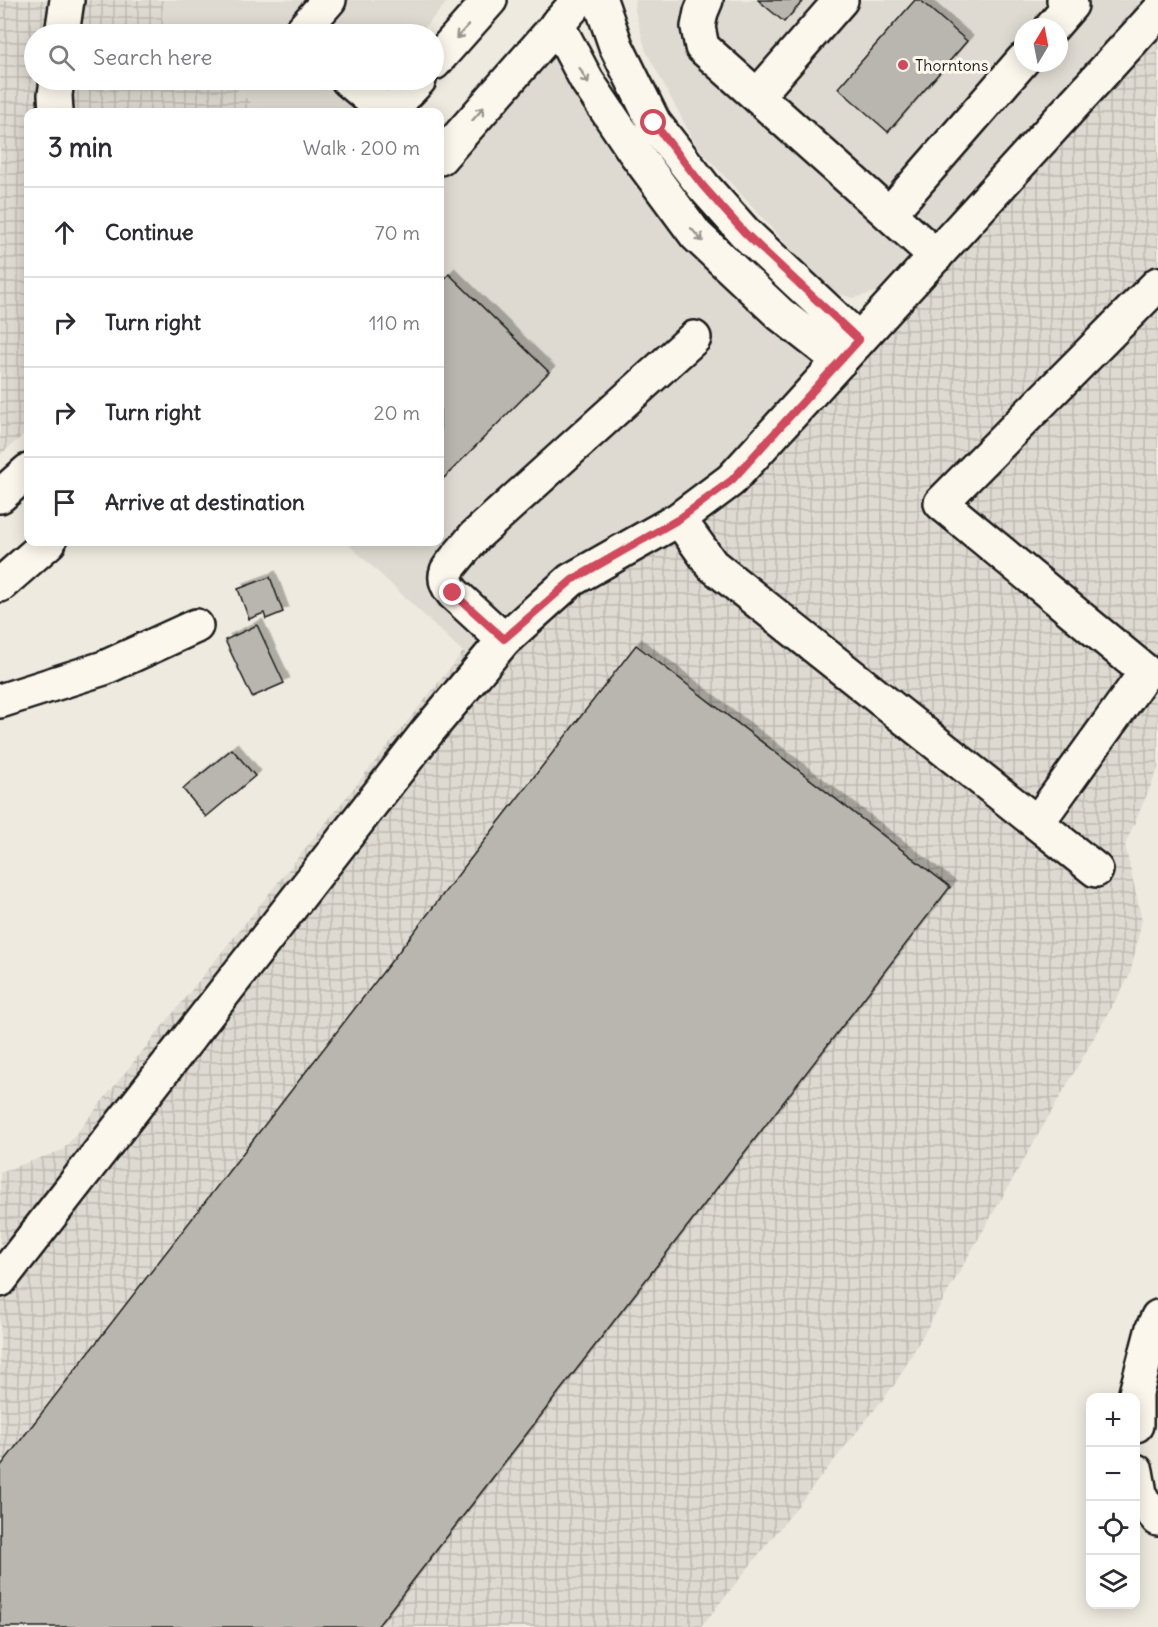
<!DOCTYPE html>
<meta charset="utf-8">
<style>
body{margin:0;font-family:Delius,sans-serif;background:#f2f2f3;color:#2b2b33}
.controls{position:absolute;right:18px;bottom:18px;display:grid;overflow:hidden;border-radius:12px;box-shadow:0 3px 15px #0003}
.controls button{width:54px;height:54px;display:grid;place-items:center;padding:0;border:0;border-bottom:2px solid #e1e1e2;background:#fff;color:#2b2b33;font:30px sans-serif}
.compass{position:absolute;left:1014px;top:18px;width:54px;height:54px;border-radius:50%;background:#fff;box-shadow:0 3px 15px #0003;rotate:10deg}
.stop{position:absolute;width:18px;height:18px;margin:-14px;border:4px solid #d1495b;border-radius:50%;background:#fff}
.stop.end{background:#d1495b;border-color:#fff;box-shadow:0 2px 6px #0008}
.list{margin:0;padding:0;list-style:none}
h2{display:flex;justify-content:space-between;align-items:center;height:78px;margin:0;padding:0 24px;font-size:26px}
h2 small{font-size:20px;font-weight:400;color:#7c7c81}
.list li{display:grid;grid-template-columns:39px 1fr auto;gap:18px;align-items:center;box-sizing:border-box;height:90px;padding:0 24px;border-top:2px solid #e1e1e2}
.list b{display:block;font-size:22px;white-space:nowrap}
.list em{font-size:20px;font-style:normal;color:#7c7c81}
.icon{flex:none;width:33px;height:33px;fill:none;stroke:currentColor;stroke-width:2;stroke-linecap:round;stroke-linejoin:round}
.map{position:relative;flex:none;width:1158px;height:1627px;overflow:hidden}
.search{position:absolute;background:#fff;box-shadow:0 3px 15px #0003;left:24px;top:24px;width:420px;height:66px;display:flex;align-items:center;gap:15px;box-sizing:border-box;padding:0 21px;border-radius:33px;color:#7c7c81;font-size:22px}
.panel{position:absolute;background:#fff;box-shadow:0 3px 15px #0003;left:24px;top:108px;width:420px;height:438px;border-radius:12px}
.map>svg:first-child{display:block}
.built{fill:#dedad1;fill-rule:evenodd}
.industrial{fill:url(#industrial-grid)}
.building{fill:#b9b6af;stroke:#1c1c1c;stroke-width:1.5;filter:url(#shadow)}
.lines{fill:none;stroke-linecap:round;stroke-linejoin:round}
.minor-casing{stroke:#1c1c1c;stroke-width:38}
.major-casing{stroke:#1c1c1c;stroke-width:38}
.minor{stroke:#fbf7ec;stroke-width:33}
.major{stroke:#fbf7ec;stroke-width:33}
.oneway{stroke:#97948e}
.route{stroke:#d1495b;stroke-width:8}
.poi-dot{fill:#d1495b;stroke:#fbf7ec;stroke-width:2}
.labels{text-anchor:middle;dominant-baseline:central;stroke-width:6;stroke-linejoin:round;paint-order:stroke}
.poi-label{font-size:16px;fill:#1c1c1c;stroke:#fbf7ec;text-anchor:start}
</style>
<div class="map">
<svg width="1158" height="1627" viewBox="0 0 1158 1627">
<defs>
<pattern id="industrial-grid" width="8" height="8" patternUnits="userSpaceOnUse" patternTransform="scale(1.5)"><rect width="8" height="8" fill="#dedad1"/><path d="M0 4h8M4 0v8" fill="none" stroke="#bebab3"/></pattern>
<filter id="shadow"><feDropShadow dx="5.5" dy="-5.5" stdDeviation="0" flood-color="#0004"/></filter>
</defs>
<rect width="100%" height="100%" fill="#eeeadf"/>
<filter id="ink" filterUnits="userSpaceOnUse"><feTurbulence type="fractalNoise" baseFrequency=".0167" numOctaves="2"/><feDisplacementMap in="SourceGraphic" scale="12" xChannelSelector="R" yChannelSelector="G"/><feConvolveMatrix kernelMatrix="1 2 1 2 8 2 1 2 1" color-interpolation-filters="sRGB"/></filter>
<g filter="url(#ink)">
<!-- built -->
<path class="built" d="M164,0H449L419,34H179L162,18Z
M636,0H1141L877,292L853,298L829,291L696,145L646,51L634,7ZM1023,27H1059V63H1023Z
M556,38L599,122L825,359L723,478L476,664L346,542H440V160Z
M227,80H381L352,112H261Z"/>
<!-- industrial -->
<path class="industrial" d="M0,0H164L162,18L179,34H34V80H227L261,112H28V431L0,455Z
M1141,0H1158V769L1125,845L1142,920L1130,975L895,1384L701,1627H0V1172L63,1150L463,652L475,664L723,478L825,359L877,292Z"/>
<!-- building -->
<path class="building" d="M758,0H804L784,22Z
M915,0H920L967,41L888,132L838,88Z
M449,274L549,372L444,478L440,474V284Z
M270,577L283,612L266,619L264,613L249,619L238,589Z
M257,625L284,683L252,697L225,640Z
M636,645L950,887L377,1627H0V1467Z
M232,749L255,776L206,817L183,789Z"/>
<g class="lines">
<defs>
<path id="minor" d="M600,0L616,46L654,123L703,186L745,233L859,340
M706,0L701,12L698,27L702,47L757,96
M841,0L757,96L936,256
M557,24L587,81L634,151L696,235L780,314L840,361
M1052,27L1071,5L1064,0
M62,34L67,0
M299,34L329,0
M348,80L386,112
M56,112L55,95L57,80
M889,214L1023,60
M679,519L712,565L1096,870
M504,640L453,593C448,587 444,579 447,571C451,563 469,544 475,536L694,338
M0,701L104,668L196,626
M1037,823L1146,672L941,503L1158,284
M0,1280L428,731L504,640L571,580L679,519L731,480L1158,12
M1136,1425V1393L1153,1328L1158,1317
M1136,1471L1141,1499L1158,1519"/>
<path id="major" d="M434,63L490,0
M389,112L419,80
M440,158L579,0
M0,496L28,471
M0,585L49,542"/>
</defs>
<!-- minor casing -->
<use href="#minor" class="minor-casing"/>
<!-- major casing -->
<use href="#major" class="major-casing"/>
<!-- minor -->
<use href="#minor" class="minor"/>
<!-- major -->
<use href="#major" class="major"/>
</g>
<!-- one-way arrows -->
<defs><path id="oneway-shaft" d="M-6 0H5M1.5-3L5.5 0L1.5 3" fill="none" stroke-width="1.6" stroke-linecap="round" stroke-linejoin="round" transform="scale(1.5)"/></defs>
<g class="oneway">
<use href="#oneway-shaft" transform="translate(462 32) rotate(132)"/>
<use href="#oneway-shaft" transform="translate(584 76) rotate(61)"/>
<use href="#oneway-shaft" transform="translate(478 114) rotate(-49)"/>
<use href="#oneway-shaft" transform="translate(697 235) rotate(48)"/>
</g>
</g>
<g class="lines" filter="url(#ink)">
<!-- route -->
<path class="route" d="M453,593L504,639L572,580L679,519L732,480L859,340L745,233L703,186L654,123"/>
</g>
<!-- markers -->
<circle class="poi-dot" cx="903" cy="65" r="6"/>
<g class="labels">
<!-- poi labels -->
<g class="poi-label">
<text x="915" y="65">Thorntons</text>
</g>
</g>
</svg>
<div class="controls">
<button>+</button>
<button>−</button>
<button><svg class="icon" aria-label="locate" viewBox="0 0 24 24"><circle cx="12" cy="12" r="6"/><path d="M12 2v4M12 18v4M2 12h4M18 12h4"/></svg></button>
<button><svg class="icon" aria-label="layers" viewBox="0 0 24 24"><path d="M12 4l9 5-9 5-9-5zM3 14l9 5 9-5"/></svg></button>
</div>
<svg class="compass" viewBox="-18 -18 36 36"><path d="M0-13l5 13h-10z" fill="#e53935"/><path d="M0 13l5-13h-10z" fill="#7c7c81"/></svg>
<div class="stop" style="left:654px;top:123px"></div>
<div class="stop end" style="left:453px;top:593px"></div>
<div class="search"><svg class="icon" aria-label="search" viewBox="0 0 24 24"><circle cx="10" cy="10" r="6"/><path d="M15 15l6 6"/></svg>Search here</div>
<section class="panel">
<h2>3 min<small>Walk · 200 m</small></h2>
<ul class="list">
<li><svg class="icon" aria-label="ahead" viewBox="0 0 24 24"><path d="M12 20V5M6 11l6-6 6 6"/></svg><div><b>Continue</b></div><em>70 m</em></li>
<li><svg class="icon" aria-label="right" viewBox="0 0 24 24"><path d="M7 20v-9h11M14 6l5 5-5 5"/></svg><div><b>Turn right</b></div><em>110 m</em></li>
<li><svg class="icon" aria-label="right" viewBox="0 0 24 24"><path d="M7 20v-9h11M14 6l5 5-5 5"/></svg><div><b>Turn right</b></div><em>20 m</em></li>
<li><svg class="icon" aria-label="arrive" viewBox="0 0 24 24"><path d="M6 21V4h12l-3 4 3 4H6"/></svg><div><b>Arrive at destination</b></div></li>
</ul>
</section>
</div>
